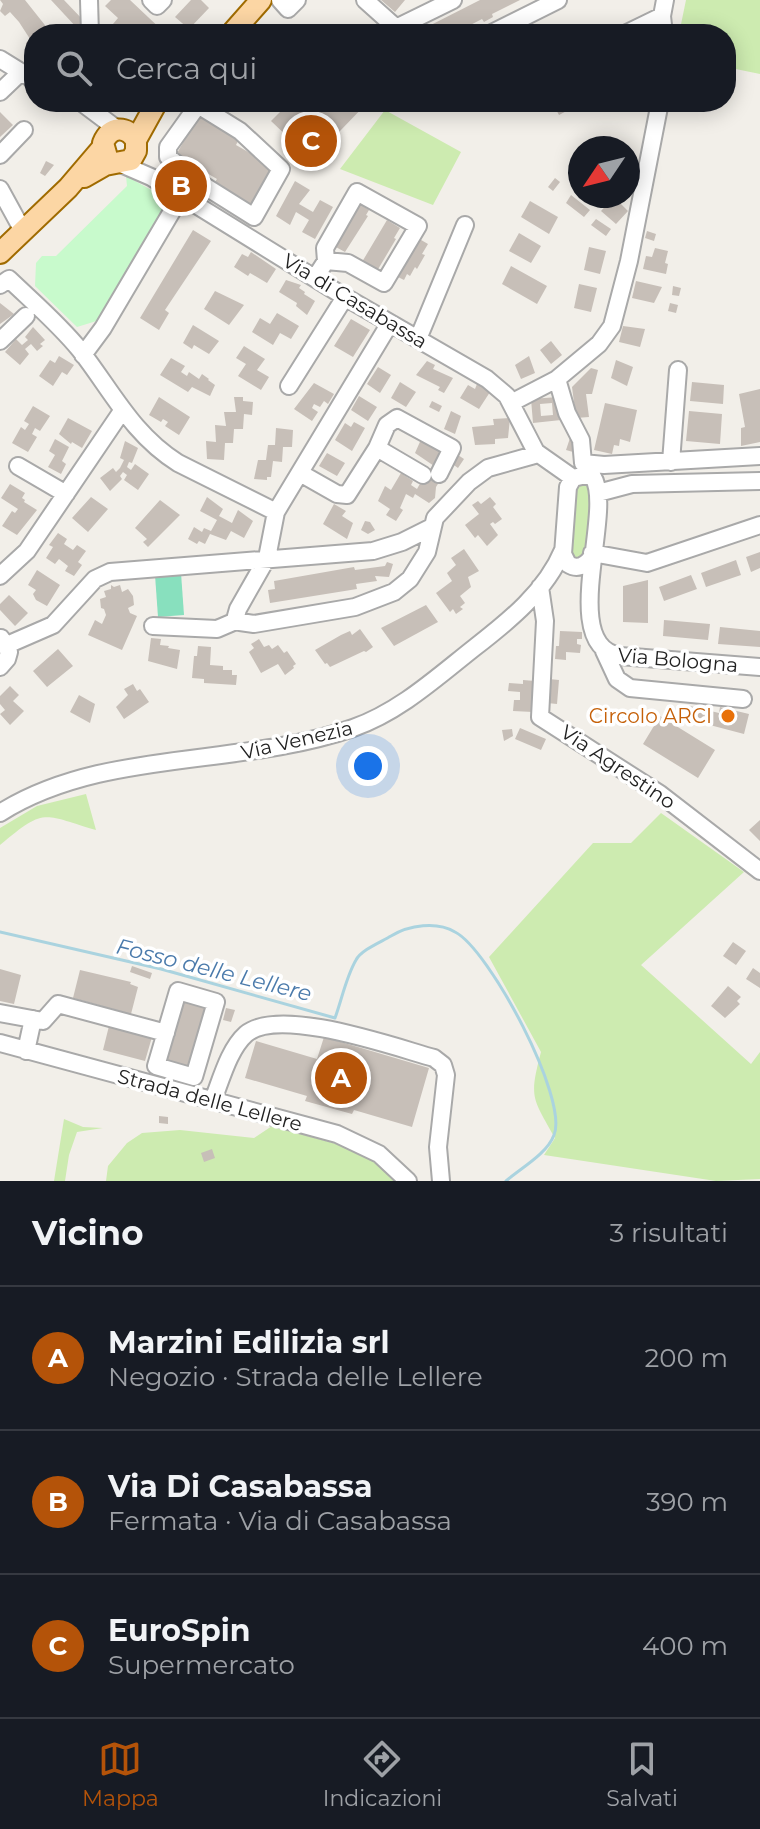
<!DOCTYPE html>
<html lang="it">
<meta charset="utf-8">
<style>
body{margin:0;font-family:Montserrat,sans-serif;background:#20242c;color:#f1f3f6}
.compass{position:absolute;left:568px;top:136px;width:72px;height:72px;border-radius:50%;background:#171b24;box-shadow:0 4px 20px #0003;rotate:235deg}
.you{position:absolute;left:368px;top:766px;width:28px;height:28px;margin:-20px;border:6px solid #fff;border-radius:50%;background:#1a73e8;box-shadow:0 0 0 12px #1a73e833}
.badge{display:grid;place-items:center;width:52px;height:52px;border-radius:50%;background:#b45309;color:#fff;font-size:26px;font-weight:700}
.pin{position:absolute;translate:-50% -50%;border:4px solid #fff;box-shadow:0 2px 8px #0006}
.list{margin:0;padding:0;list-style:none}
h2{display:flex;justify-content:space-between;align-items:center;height:104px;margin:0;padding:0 32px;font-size:34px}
h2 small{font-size:26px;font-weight:400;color:#9ea1a6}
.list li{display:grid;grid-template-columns:52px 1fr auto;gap:24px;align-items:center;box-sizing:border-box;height:144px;padding:0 32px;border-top:2px solid #363941}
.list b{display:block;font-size:30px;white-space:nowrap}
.list p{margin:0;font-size:26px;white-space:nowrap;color:#9ea1a6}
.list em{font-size:26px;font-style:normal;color:#9ea1a6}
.icon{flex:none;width:44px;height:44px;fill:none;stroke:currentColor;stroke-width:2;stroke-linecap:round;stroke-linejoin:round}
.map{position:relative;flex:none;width:760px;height:1181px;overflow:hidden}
.search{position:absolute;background:#171b24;box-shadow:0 4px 20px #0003;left:24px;right:24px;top:24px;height:88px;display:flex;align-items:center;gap:20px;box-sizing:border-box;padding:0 28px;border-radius:32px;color:#9ea1a6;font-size:30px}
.sheet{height:536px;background:#171b24}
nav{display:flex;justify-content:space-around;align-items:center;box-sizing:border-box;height:112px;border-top:2px solid #363941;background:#171b24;font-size:22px;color:#9ea1a6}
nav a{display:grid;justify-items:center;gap:4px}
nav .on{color:#b45309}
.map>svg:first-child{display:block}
.grass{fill:#cdebb0}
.park{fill:#c8facc}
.pitch{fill:#88e0be}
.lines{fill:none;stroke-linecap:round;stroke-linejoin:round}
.stream{stroke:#aad3df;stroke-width:3}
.building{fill:#c7bfb8;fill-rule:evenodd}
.minor-casing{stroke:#a9a9a9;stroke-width:20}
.major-casing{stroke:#a06b00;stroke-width:24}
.minor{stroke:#fff;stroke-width:16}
.major{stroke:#fcd6a4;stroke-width:20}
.food-dot{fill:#e8710a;stroke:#fff;stroke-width:3}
.labels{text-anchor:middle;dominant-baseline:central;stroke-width:7;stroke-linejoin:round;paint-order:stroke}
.street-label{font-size:20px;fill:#222;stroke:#fff}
.food-label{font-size:20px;fill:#c56008;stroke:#fff;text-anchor:end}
.water-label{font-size:22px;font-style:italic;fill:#4a7aab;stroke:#fff}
</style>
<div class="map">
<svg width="760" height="1181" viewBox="0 0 760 1181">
<rect width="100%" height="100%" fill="#f2efe9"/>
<!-- grass -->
<path class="grass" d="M686,0H760V74L726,67V34H679Z
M385,110L461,152L433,205L340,169Z
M576,482L591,484L589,552L575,562L567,543Z
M86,794L96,830C42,814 45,807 0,845V828L37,806Z
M661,813L744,872L641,965L751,1064L760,1052V1179L716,1181L544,1155L555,1138C532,1097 529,1098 541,1052L489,957L593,843H631Z
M64,1119L83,1127L103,1128L77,1132L69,1155L65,1181H54Z
M272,1126L358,1150L377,1161L397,1181H106L108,1166L127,1143L142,1133L180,1130L254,1138Z"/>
<!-- park -->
<path class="park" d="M126,176L164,197L165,205L103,319L77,327L35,286L36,263L42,256H56L127,186Z"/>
<!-- pitch -->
<path class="pitch" d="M181,573L184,615L158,617L155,575Z"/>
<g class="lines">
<!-- stream -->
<path class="stream" d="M0,932L161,969L335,1018C342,999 346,977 356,960C361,950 381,942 391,936C409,925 437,921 455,932C489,949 569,1099 554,1135C547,1154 521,1168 506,1181"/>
</g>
<!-- building -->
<path class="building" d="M0,0H25L52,34H34L32,49L26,43L30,39L19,22L10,12L5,16L0,11L3,4Z
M51,0H64L84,21L77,28Z
M111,0H130L166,34H109L116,27L113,24L118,18L105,6Z
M191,0H201L209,8L189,29L175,17Z
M381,0H405L395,12Z
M480,0H520L492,14L493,17L484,22L482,19L453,34H423L421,30Z
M290,102H368L312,160L271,121Z
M552,102H574L576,106L559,115Z
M0,112L13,125L0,137Z
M199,114L240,137L236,145L276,168L253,209L212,186L217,179L176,155Z
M46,161L54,165L45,176L40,173Z
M555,178L560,182L553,191L548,187Z
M295,181L310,190L299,204L313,212L320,200L333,207L315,239L302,232L309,220L296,212L290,225L276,216Z
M571,195L590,210L584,217L566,203Z
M614,197L628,211L616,224L601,211Z
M530,201L558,217L549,234L521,217Z
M358,203L369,210L366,215L368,216L345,252L334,246Z
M596,219L611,229L606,236L591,225Z
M387,220L400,228L394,238L396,239L377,271L362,262Z
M193,230L211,241L165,310L169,313L159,330L140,318Z
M647,231L656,234L654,241L645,238Z
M519,233L541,246L531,263L509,251Z
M416,237L428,244L422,254L425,255L417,269L415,267L410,276L407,274L404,280L396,276Z
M589,247L606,251L600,274L584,270Z
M655,248L668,251L665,263L668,264L666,274L643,269L646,256L652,257Z
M251,252L276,269L267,283L250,273L248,276L234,267L242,254L248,257Z
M511,266L547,286L537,304L502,284Z
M286,280L301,285L299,288L305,292L304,294L315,301L307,315L296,306L297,303L279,292Z
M636,281L662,287L654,303L632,298Z
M579,284L597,288L591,312L574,308Z
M673,286L681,288L679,296L672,295Z
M215,291L244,305L229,325L204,309Z
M0,303L14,314L0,324Z
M670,303L678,305L676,313L668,311Z
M277,313L299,326L291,339L280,333L273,345L252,332L260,318L270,324Z
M351,319L370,330L353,357L334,346Z
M193,325L219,341L209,354L194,345L192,349L183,343Z
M623,326L645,329L640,347L619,342Z
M33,327L45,340L40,344L43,346L37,351L31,344L25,349L29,354L20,365L5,352L16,339L22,345L28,340L25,337Z
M551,341L562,355L551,364L540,350Z
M244,346L265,359L257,370L269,377L261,390L238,376L246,364L236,358Z
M59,356L74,365L67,375L62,372L53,386L39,376L50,360L55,363Z
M529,356L535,373L521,379L515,365Z
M171,358L185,366L181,372L187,376L189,372L199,379L202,374L209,379L208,380L215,385L210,396L192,387L188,392L160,375Z
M616,360L633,367L627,386L611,378Z
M427,361L435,365L433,369L453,378L444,393L438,390L440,387L416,375Z
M378,367L391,375L380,393L367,384Z
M591,368L598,370L592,394H586L589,417L576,418L572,387Z
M400,382L416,392L406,407L391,398Z
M692,382L724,385L723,404L690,401Z
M314,383L334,394L328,404L324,401L320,407L314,404L312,408L318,412L312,421L294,409Z
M477,384L490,392L479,409L460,398L468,385L475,389Z
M760,389V442L741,446V428L745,427L739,394Z
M359,396L377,407L368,421L351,410Z
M159,397L190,417L179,435L165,426L168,422L163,419L161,422L149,415Z
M234,397H243V401L253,402L252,415L244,414L243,429H234L233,443H225L224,460L207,459L206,441L216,442L215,425L226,426L224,412H236Z
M558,397L561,420L533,423L531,399ZM552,403L553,415L541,416L540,404Z
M432,401L442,406L439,412L429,407Z
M605,403L637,410L630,442L620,439L619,446L614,445L612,454L594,450Z
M33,406L50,416L40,431L35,428L32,434L37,437L28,452L12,443L21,427L25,430L29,424L24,421Z
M451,411L461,416L455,434L444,429Z
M689,411L722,414L720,444L686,441Z
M68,418L92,431L82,448L72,442L71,444L59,434Z
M510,418L508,438L495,439V444L475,445L472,427L494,425L493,419Z
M354,422L365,428L352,451L335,440L345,423L351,427Z
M276,428L293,430L292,447H283L282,462L273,461L271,477H267V480L254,479L258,460H266L268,445H275Z
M423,435L447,450L437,468L415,453Z
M571,435L578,437L573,452L566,450Z
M55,439L69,447L62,461L66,464L61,474L48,467L55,455L49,451Z
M125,441L138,448L132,463L129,462L127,467L131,470L135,464L149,474L138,490L124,480L127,475L123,472L120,476L122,479L110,491L100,478L113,468L116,472L120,468L124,460L120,458Z
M327,453L345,463L337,476L319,466Z
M458,455L464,459L458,468L451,463Z
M427,471L441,479L436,487L435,498L429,503L415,494L413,498L406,494L400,508L403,510L396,521L386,515L390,509L378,501L385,486L391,490L401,473L413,481L411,485L417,489Z
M10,484L25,493L22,498L25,500L24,502L37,510L17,535L2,526L12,511L15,513L18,509L1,498Z
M91,497L108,509L88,532L72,518Z
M207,497L223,509L219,516L232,523L238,510L253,521L244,538L231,531L226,540L210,534L205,544L199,541L197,544L188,539L194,527L202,532L204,528L211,531L217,520L200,511Z
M490,497L496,504L493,507L502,519L495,524L493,522L490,524L498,535L487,546L478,535L475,538L465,525L479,514L472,505L478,501L481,504Z
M160,500L180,515L148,547L143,542L147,539L135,528Z
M334,504L346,511L342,516L353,523L347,539L323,524Z
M365,521L370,522L375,530L368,534L361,530Z
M58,533L67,539L64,544L73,550L77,545L86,551L78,562L82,565L74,576L65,571L68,566L59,559L55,564L46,558L53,547L49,545Z
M464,549L479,571L468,577L471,587L460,596L465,603L460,607L463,609L456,614L453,609L450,612L436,593L452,581L447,573L456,565L451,558Z
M760,552V568L751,572L746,557Z
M736,560L741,575L706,587L701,573Z
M387,562L393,564L389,577L375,576L377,581L356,584L357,589L270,603L268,590L275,589L274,581L354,567L355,570L385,566Z
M37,570L60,585L47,606L36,600L33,594L36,590L28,585Z
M691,575L697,589L664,601L659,587Z
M648,580V623L623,622V586Z
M111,585L114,587L120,585L122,592L128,589L133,596L134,605L128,608L130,613L137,616L122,650L88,635L95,620L102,624L106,615L104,609L101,608L100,599L106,597L104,591L111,589Z
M9,595L28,613L15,626L0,610V604Z
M426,605L438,622L394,646L381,628Z
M664,620L710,624L708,640L663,636Z
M720,627L760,631V647L718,644Z
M360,629L373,647L366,652L364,651L330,667L327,663L325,664L315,650L341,635L350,631L352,635Z
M560,631L582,632V639H577V644L581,645L580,653L566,652V660L555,659L556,646H559Z
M151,638L161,639L160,645L169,646L168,648L180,650L177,669L148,661Z
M259,639L264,647L269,645L272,649L278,645L284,653L287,651L296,664L293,666L294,668L285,675L278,664L261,673L249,652L254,648L251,644Z
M198,646L211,647L210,665L223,666V670H232V675H237L236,685L204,683V679L192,678L194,656H197Z
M58,649L73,666L47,687L33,671Z
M549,679L559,680L557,704L547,703Z
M523,680L535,681L533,712L513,711L514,700H520V692L508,691L509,683L523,684Z
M133,684L137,691L140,689L149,702L124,719L116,707L128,695L124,689Z
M10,686L19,695L13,701L24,711L10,725L0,714L5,710L0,704V696Z
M79,695L95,704L90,723L70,712Z
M690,706L719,713L720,707L749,714L744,734L687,719Z
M660,716L715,750L698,778L643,744Z
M520,728L546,739L541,750L515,739Z
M512,729L513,736L504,741L502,730Z
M760,820V841L749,830Z
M733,942L746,951L736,965L723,956Z
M132,966L152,973L150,979L130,972Z
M753,968L760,973V988L746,979Z
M0,969L21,975L14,1004L0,1001Z
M80,970L131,982L130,984L138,987L131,1014L73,998Z
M728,986L741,997L737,1001L740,1004L725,1018L711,1006Z
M184,998L208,1005L190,1070L166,1064Z
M226,1008L235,1010L231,1022L223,1020Z
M109,1026L152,1037L145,1061L103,1050Z
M324,1037L429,1068L412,1127L354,1110L352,1114L305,1101L307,1096L245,1078L256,1041L317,1059Z
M159,1116L168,1117V1124L159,1123Z
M212,1149L215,1158L204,1162L201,1153Z"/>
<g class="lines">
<defs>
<path id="minor" d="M89,0L90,34
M151,0L157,6L163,0
M280,0L288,9L297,0
M365,0L403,34
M396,28L453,0
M490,34L558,0
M625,34L662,16
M664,34L662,16L665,0
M0,59L34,80
M0,92L21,72
M81,102L117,129
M198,105L240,131L281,169L254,217L203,185L168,157V147Z
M0,155L24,130
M121,164L151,177L345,297L487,379L507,396L536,452L573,478L586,475L593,477C615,511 557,645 620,656L760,667
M0,189L23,231
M315,278L326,261L325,248L357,192L418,226L384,283L348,263L326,261
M0,285L9,279C33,302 59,324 80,350C112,391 132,434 178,463L276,512
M390,323L276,512L267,558L238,609L236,616L240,622L254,624L355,607L394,592L410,579L427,552L435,518L469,482L488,468L538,454
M418,339L465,225
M0,341L26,316
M83,355L103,328L181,196
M557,379L567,413L581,440L583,463
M289,386L345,297
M511,403L557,379L599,344L612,326L629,261L660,102
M377,448L423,475
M671,462L678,370
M583,463L604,465L760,456
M18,466L66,494
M300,473L337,494L347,495L377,448L387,425L397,418L452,448L439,474
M573,478L568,487L563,554L568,564C577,570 585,566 591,558
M598,493L632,484L760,481
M592,553L647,563L760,525
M0,576L27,551L122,411
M540,587L545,621L540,717L660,794L760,871
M153,626L217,629L238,620
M7,645L53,625L95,579L110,572L373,551L402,542L432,527
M604,651L617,679L630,688L743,699
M0,667L7,659L9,652L1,638
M0,813C103,748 239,768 353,728C399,712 436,678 474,648C509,621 546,591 563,550
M178,991L216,1002L194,1077L156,1066Z
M0,1013L43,1021L58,1004L166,1033
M0,1043L337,1134L379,1154L408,1181
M26,1051L33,1019
M213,1100C221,1080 229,1049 246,1034C279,1006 394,1047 434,1058L443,1065L446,1075L438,1147L441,1181"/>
<path id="major" d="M231,34L261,0
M107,157L103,143C110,126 126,125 136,140
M84,177L105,165L131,160L136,151V140L157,102
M0,253L68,188L103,147"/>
</defs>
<!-- minor casing -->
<use href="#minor" class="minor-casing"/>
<!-- major casing -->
<use href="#major" class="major-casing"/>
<!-- minor -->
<use href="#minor" class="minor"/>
<!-- major -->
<use href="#major" class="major"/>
</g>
<!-- markers -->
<circle class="food-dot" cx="728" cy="716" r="8"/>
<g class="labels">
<!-- street labels -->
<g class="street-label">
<text transform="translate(355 301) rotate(31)">Via di Casabassa</text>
<text transform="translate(678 660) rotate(5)">Via Bologna</text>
<text transform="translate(297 740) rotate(-13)">Via Venezia</text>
<text transform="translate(618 767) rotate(34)">Via Agrestino</text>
<text transform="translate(210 1100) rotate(15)">Strada delle Lellere</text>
</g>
<!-- food labels -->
<g class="food-label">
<text x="712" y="716">Circolo ARCI</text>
</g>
<!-- water labels -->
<g class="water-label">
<text transform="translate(214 970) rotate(14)">Fosso delle Lellere</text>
</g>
</g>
</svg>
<svg class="compass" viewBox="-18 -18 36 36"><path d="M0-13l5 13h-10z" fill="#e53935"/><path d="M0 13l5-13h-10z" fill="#9ea1a6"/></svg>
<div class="you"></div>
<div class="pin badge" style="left:341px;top:1078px">A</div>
<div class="pin badge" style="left:181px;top:186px">B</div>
<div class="pin badge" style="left:311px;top:141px">C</div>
<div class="search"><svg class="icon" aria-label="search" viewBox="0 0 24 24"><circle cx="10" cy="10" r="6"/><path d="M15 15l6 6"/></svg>Cerca qui</div>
</div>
<section class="sheet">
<h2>Vicino<small>3 risultati</small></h2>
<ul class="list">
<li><span class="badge">A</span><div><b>Marzini Edilizia srl</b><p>Negozio · Strada delle Lellere</p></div><em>200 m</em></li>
<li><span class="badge">B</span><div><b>Via Di Casabassa</b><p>Fermata · Via di Casabassa</p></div><em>390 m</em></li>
<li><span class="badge">C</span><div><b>EuroSpin</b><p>Supermercato</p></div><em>400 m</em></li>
</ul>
</section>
<nav>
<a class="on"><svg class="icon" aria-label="map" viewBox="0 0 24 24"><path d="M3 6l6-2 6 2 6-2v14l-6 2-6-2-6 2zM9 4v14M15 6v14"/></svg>Mappa</a>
<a><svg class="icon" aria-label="directions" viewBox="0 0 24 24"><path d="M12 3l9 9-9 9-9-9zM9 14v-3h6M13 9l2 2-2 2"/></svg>Indicazioni</a>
<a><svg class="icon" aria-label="saved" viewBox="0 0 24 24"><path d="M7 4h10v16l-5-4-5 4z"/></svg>Salvati</a>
</nav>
